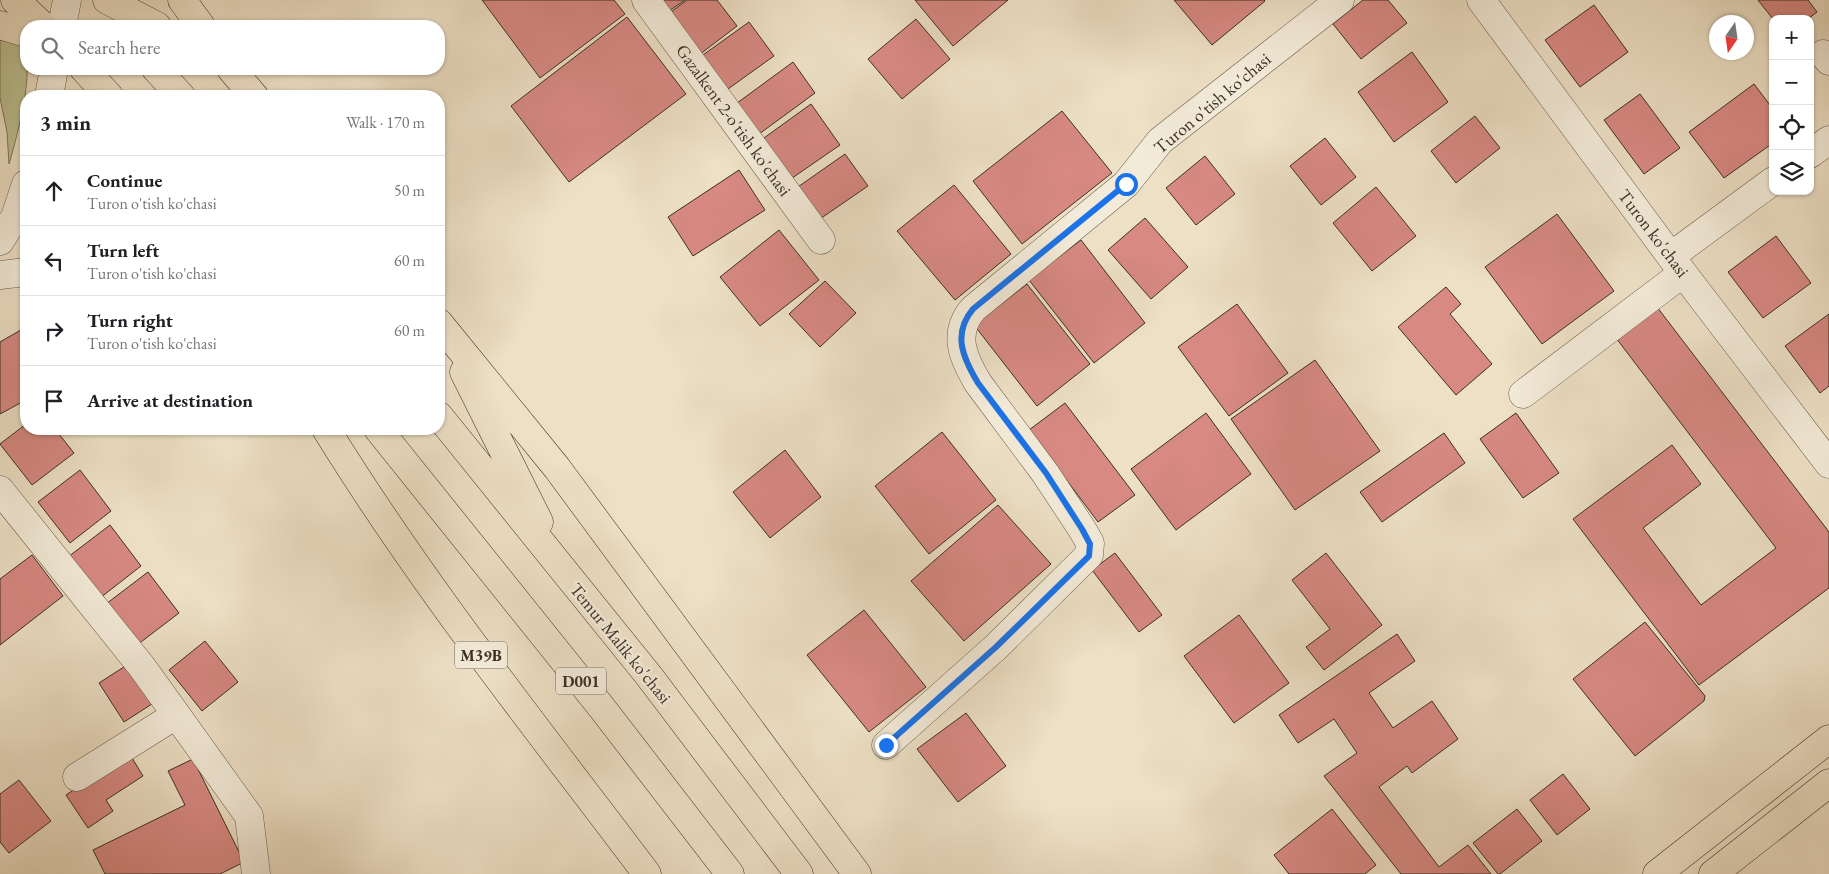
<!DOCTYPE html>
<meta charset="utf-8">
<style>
body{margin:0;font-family:"EB Garamond",serif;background:#f6f6f6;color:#202124}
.controls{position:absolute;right:15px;top:15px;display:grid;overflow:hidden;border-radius:10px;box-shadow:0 1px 4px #0004}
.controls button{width:45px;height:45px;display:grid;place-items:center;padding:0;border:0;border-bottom:1px solid #e0e0e0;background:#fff;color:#202124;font:25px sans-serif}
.compass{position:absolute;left:1709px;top:15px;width:45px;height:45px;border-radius:50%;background:#fff;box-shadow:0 1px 4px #0004;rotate:193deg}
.stop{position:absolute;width:15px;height:15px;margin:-11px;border:4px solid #1a73e8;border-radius:50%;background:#fff}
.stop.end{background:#1a73e8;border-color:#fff;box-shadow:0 1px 5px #0008}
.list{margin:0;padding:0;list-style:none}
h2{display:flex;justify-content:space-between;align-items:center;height:65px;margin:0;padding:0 20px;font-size:21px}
h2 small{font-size:16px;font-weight:400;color:#757577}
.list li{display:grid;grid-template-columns:32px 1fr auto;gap:15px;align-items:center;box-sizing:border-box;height:70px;padding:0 20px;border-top:1px solid #e0e0e0}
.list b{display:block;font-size:19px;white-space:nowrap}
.list p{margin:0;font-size:16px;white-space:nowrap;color:#757577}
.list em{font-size:16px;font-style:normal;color:#757577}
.icon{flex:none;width:28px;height:28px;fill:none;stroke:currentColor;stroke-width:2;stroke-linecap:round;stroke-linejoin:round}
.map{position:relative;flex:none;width:1829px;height:874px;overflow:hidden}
.search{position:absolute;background:#fff;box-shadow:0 1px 4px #0004;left:20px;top:20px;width:425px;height:55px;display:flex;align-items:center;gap:12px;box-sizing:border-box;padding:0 18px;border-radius:20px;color:#757577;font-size:19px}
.panel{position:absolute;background:#fff;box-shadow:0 1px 4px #0004;left:20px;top:90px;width:425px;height:345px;border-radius:20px}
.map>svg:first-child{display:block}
.green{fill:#bcc192;stroke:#7c785c}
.building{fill:#d78982;stroke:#3c2f27}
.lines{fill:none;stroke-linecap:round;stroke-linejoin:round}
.minor-casing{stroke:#685b4e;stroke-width:29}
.major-casing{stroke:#3c2f27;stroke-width:29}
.highway-casing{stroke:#3c2f27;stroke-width:29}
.minor{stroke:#f3ebd9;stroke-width:28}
.major{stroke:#ede0c5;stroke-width:28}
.highway{stroke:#ede0c5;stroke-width:28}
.route{stroke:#1a73e8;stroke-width:6}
.labels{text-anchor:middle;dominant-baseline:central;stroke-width:5;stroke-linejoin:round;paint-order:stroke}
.shield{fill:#f3ebd9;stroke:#73675c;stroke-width:1}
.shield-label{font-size:16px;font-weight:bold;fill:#3c2f27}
.street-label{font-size:18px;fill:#3c2f27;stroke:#f3ebd9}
</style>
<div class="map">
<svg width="1829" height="874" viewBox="0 0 1829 874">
<rect width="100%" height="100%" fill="#ede0c5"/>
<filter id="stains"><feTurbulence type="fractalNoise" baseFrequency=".004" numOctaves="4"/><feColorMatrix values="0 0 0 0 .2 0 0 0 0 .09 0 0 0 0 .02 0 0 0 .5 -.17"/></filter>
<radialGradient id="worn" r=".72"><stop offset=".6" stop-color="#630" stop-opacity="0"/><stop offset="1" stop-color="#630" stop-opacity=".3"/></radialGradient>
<!-- green -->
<path class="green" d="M0,36C9,38 18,40 23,48C36,68 16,140 9,164L7,132L0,98Z"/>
<!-- building -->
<path class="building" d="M482,0H614L625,14L540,78Z
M652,0H685L663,15Z
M687,0H717L737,26L695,58L664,17Z
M915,0H1008L953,46Z
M1174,0H1264L1265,1L1212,45Z
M1363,0H1388L1407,23L1361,59L1333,24Z
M1758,0H1808L1817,12L1808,19H1773Z
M1594,5L1628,52L1580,87L1545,40Z
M627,17L686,94L569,182L511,106Z
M916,19L950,59L902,99L868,59Z
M749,22L774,56L721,94L696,60Z
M1412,52L1448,102L1394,142L1358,92Z
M793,62L815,93L755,137L733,106Z
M1754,84L1773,109V143L1724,178L1689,132Z
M1640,94L1680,148L1644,174L1604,120Z
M811,104L840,145L785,183L757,143Z
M1062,111L1112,173L1022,244L973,181Z
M1475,116L1500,148L1456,183L1431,151Z
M1325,138L1356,177L1321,205L1290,166Z
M845,154L868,186L817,221L795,189Z
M1205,156L1235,194L1196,225L1166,188Z
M739,170L765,210L693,256L668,217Z
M954,185L1011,254L955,300L897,231Z
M1376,187L1416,236L1372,271L1333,223Z
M1557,214L1614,291L1542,344L1485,267Z
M1145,218L1188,267L1151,299L1108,250Z
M779,230L819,280L760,326L720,277Z
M1776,236L1811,283L1763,318L1728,272Z
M1081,240L1145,323L1094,363L1029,280Z
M825,281L856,313L820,347L789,314Z
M1027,284L1090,364L1037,406L974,325Z
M1446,287L1461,304L1450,314L1492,364L1456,395L1398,327Z
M1237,304L1288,373L1229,416L1178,347Z
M1657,307L1829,532V588L1699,685L1573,519L1672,445L1701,484L1643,528L1701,605L1776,548L1616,338Z
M1829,314V386L1820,393L1785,346Z
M26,327V400L0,414V342Z
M1315,360L1380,451L1295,510L1231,419Z
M1065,403L1135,495L1098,522L1029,430Z
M1206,413L1251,474L1176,530L1131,469Z
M1516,413L1559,473L1523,498L1480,439Z
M26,424V429H55L74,453L32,485L0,444Z
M942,432L996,500L929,554L875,486Z
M1444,433L1465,463L1382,522L1360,492Z
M785,450L821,497L770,538L733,492Z
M80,470L111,511L70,543L38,502Z
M998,505L1051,564L964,641L911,581Z
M110,525L141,566L100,598L68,557Z
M1115,553L1162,615L1139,632L1092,570Z
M1326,553L1382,625L1324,670L1306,647L1330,629L1292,580Z
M32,555L63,596L0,645V579Z
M148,572L179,613L137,645L106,604Z
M864,610L926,687L869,732L807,655Z
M1239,615L1289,683L1234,723L1184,656Z
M1645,622L1705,696L1704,701L1635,756L1573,679Z
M1397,634L1415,661L1369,693L1393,728L1432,701L1458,739L1412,773L1407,766L1379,787L1439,867L1468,845L1491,874H1401L1324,776L1357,753L1334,719L1298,743L1279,715Z
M205,641L238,682L202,711L169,670Z
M130,663L155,702L124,722L99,683Z
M966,713L1006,766L958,802L917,749Z
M129,753L143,776L106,800L113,811L88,828L66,795Z
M193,759L244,862L220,874H105L93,850L185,805L168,771Z
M1563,774L1590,809L1557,835L1530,800Z
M19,780L51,821L9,853L0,842V794Z
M1332,809L1376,865L1365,874H1289L1274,855Z
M1517,809L1542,841L1500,874H1498L1473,843Z"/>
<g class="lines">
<defs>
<path id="minor" d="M646,0L821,240
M1481,0L1683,273L1829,464
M62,26L67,0
M1823,54L1829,61
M49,96L54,69
M1810,154L1829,140
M0,241L15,217L26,184
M1671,256L1773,181
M0,275L26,272
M1523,394L1683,273
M0,490L142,667L249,816L256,874
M886,745L996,647L1089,555L1090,543L1082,529L1045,473L978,383C963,358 952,334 973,309L1126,184L1160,141L1340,0
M77,777L176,715"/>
<path id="major" d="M1657,874L1829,739
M1713,874L1829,783"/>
<path id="highway" d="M15,0L43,26
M107,0L157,26
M182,0L201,26
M0,25L26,33
M84,69L109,96
M156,69L181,96
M231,69L254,96
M439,323L557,468L857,874
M464,372L539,522
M439,416L649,676L799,874
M326,429C422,585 537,728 647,874
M378,429L602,708L730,874"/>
</defs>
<!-- minor casing -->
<use href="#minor" class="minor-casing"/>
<!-- major casing -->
<use href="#major" class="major-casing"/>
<!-- highway casing -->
<use href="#highway" class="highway-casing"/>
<!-- minor -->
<use href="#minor" class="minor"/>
<!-- major -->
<use href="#major" class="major"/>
<!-- highway -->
<use href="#highway" class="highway"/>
</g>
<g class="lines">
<!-- route -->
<path class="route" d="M886,745L996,647L1089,556L1090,544L1082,529L1046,473L978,383C963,358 952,334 973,309L1126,184"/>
</g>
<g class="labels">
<!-- shield labels -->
<g class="shield">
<rect x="455" y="641.5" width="52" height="27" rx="4"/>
<rect x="556" y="667.5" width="50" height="27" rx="4"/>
</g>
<g class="shield-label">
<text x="481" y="655">M39B</text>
<text x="581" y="681">D001</text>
</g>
<!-- street labels -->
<g class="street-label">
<text transform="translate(1212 103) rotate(-40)">Turon o'tish ko'chasi</text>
<text transform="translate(734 120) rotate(54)">Gazalkent 2-o'tish ko'chasi</text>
<text transform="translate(1654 233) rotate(53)">Turon ko'chasi</text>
<text transform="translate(621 643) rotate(51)">Temur Malik ko'chasi</text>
</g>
</g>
<rect width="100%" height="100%" filter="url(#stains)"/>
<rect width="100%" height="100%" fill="url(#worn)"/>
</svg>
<div class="controls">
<button>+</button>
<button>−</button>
<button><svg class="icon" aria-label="locate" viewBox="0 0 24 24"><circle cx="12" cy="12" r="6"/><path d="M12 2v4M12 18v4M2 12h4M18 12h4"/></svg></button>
<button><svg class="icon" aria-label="layers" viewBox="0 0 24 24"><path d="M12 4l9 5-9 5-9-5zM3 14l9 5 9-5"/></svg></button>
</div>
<svg class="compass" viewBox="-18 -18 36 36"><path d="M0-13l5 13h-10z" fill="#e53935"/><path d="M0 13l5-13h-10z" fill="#757577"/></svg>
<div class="stop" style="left:1126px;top:184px"></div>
<div class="stop end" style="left:886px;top:745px"></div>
<div class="search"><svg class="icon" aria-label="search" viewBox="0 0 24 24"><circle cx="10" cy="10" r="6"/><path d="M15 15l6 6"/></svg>Search here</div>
<section class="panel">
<h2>3 min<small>Walk · 170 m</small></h2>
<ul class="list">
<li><svg class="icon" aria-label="ahead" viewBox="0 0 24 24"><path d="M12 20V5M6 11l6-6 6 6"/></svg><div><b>Continue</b><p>Turon o'tish ko'chasi</p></div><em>50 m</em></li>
<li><svg class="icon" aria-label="left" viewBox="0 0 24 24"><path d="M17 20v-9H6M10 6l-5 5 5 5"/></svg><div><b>Turn left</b><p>Turon o'tish ko'chasi</p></div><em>60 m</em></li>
<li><svg class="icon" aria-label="right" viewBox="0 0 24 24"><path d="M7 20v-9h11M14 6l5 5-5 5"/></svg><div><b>Turn right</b><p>Turon o'tish ko'chasi</p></div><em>60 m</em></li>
<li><svg class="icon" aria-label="arrive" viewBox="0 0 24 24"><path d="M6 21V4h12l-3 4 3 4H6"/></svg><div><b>Arrive at destination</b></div></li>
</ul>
</section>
</div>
